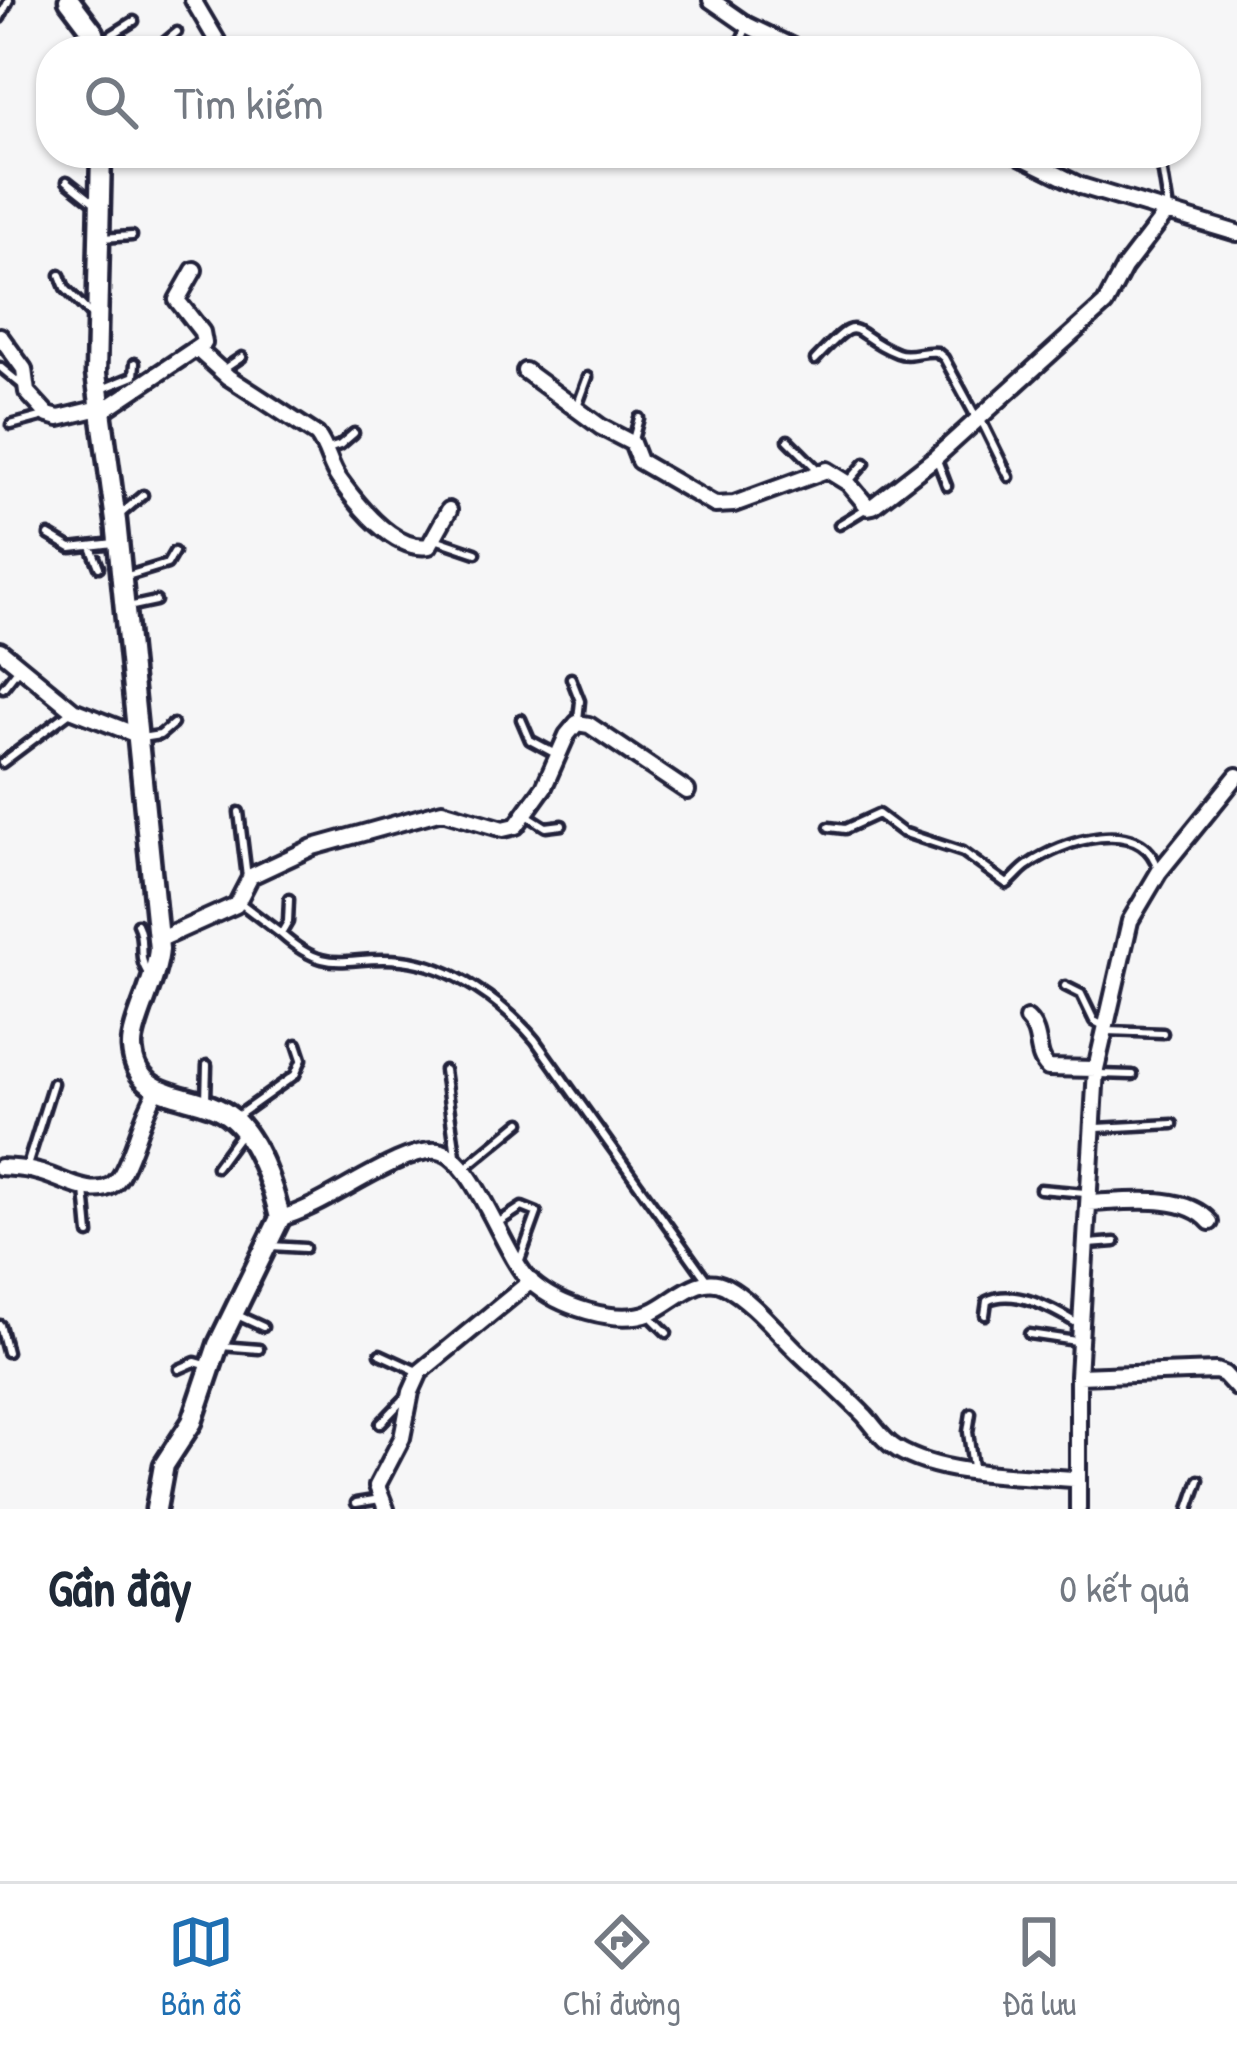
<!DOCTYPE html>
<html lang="vi">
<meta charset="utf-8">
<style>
body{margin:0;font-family:"Patrick Hand",sans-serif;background:#f2f2f3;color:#1f2937}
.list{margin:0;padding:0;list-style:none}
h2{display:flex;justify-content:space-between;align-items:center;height:156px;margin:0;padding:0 48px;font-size:51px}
h2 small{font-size:39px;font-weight:400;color:#747a83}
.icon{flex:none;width:66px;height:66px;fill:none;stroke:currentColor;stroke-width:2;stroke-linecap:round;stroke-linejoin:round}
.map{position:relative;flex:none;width:1237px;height:1509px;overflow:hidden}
.search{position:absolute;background:#fff;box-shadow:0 3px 9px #0004;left:36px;right:36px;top:36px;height:132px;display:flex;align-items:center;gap:30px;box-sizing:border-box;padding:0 42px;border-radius:48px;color:#747a83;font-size:45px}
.sheet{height:372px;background:#fff}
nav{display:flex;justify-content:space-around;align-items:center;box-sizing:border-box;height:168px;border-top:3px solid #e0e1e3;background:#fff;font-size:33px;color:#747a83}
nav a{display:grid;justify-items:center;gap:6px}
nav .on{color:#1f6fb2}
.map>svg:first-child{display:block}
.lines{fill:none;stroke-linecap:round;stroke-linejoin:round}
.lane-casing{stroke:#22223b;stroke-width:15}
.street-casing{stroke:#22223b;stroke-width:22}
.secondary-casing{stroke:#22223b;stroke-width:27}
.lane{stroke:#fff;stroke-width:6}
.street{stroke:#fff;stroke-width:14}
.secondary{stroke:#fff;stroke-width:18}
</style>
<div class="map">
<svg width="1237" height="1509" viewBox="0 0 1237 1509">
<rect width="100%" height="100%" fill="#f6f6f7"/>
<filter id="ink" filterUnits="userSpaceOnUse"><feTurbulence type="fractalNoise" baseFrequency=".00833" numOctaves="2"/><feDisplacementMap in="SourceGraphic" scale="24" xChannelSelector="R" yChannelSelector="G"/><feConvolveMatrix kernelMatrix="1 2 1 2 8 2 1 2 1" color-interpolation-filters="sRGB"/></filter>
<g filter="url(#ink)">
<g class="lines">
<defs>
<path id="lane" d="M0,18L9,0
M100,42L134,21
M154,51L177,32
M736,51L746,29
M1162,167L1169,210
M67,181L96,204
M102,238L132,236
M60,275L65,288L92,316
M815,360C864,308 846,333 897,353C910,358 923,350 937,352L944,358L976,417
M0,367L22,385
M224,369L242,357
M102,389L134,376L135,363
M577,407L588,377
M982,422L1009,477
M11,425L48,415
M633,440L639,418
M788,440L819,471
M328,449L340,445L354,433
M937,460L947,486
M850,480L865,463
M122,513L143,495
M839,525L865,509
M49,535L71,548L114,543
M435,539L476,553
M91,547L99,567
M124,577L167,564L174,552
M128,607L156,601
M571,678L580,701L578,720
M3,688L18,669
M521,719L530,740L558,755
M141,738L160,735L173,724
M2,763L70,712
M239,812L247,877
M527,815L546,827L562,825
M829,827L845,829L878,814L902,832L963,852L1007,884C1014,879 1020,870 1028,865C1062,841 1142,814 1158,869
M239,902L281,934L288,922L289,899
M137,924C146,941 136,957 148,973
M281,934C330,978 346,954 402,960C452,965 504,1003 535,1040L706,1279
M1065,986L1081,994L1094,1021L1106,1027
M1108,1031L1163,1033
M444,1070L456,1155
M1099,1074L1133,1075
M206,1100L207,1065
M236,1117L295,1075L302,1059L297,1044
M1097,1128L1173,1124
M27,1166L53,1083
M216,1167L241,1133
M464,1169L521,1122
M1040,1189L1085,1193
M85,1190L89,1234
M499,1222L522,1207L537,1213L520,1260
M1089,1244L1115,1242
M271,1246L305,1248
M235,1314L263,1327
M648,1314L667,1333
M985,1315L987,1301C1014,1287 1053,1309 1078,1324
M0,1325L7,1352
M1029,1334L1076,1341
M221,1346L259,1349
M380,1354L417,1371
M179,1369L195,1362L209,1366
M971,1413L968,1432L973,1467
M380,1424L404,1399
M356,1503L380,1499
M1189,1509L1199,1480"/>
<path id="street" d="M193,0L223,51
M711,0L747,25L801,51
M1014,153L1081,186L1237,233
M0,336L24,369L27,392L48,415L59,418L100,408
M197,349L228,377L317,435C328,449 329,465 339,479C357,504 394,552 429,546L449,510
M525,371L601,427L632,443L639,461L715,505L734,504L827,470L848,483L868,507L873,506L936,457L1105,304L1124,268L1167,212
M101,412L204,343L202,332L177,300L194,270
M0,650L73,710L137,735
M158,940L236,905L251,876L313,847L442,811L503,829L516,826L544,787L567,735L577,723L589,725L687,791
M1027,1019C1043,1034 1034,1054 1048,1068L1096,1069
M0,1167C13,1168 26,1168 38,1172C65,1178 105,1209 123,1171C136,1145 141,1118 156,1092
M1088,1203C1123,1202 1185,1192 1210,1222
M280,1218C325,1208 398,1147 438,1151C474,1156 503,1255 531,1282C558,1306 616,1326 651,1312C673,1303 699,1272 725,1286C753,1301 776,1331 799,1353C821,1374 844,1394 865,1416C875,1427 883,1441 897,1449C943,1477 1022,1475 1075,1479
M1078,1376L1216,1371L1224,1374L1237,1388
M386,1509L377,1486L402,1438L411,1392L420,1372L531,1281
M1078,1509V1376L1096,1069L1130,921L1159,872L1237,776"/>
<path id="secondary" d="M69,0L94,33L99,51
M101,153L96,374L116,521L159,949C157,980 131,1024 132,1048C136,1106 199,1089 232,1118C257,1139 273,1187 280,1218L218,1345L192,1422L164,1465L156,1509"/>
</defs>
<!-- lane casing -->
<use href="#lane" class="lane-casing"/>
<!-- street casing -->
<use href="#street" class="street-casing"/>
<!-- secondary casing -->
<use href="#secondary" class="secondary-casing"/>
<!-- lane -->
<use href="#lane" class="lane"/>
<!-- street -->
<use href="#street" class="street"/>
<!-- secondary -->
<use href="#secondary" class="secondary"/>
</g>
</g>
</svg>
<div class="search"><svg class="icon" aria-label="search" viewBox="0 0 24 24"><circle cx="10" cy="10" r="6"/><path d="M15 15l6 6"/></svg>Tìm kiếm</div>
</div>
<section class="sheet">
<h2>Gần đây<small>0 kết quả</small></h2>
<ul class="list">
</ul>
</section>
<nav>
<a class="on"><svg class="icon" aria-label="map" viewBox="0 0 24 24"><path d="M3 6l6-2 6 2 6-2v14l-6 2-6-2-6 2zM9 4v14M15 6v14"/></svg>Bản đồ</a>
<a><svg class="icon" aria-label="directions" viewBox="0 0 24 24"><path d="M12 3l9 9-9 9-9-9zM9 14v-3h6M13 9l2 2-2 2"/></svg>Chỉ đường</a>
<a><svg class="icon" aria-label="saved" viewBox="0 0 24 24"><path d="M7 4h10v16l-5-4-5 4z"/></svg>Đã lưu</a>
</nav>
